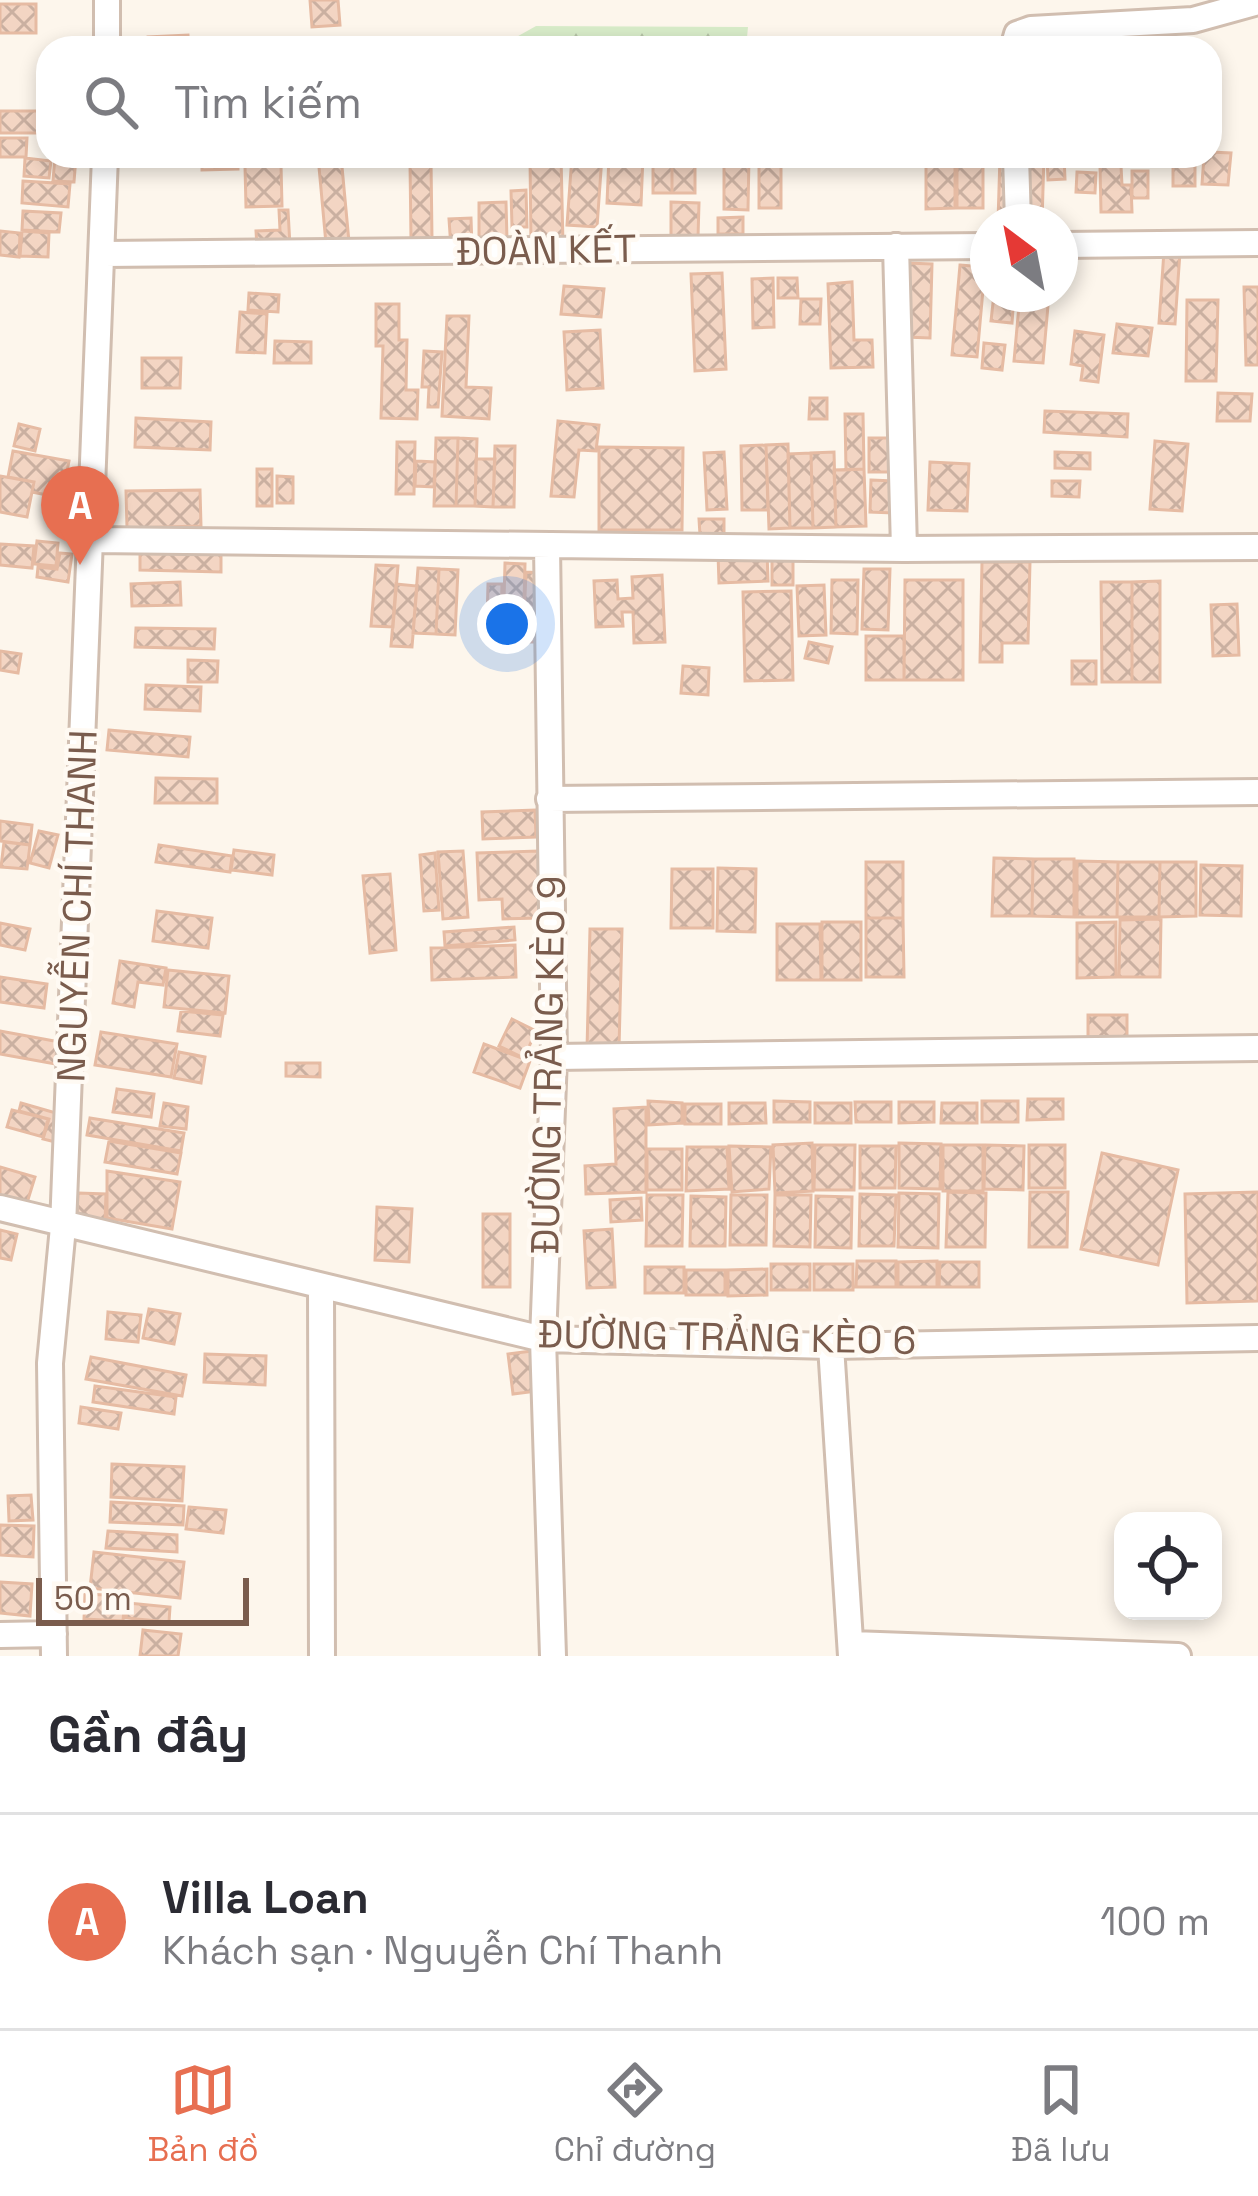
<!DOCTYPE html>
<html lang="vi">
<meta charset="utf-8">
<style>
body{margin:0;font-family:"Space Grotesk",sans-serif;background:#f7f7f7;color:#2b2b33}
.controls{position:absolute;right:36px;bottom:36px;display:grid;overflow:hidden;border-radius:24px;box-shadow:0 6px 18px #0003}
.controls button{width:108px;height:108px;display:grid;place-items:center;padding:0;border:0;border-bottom:3px solid #e1e1e2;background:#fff;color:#2b2b33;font:60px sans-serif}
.compass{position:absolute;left:970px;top:204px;width:108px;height:108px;border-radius:50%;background:#fff;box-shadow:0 6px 18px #0003;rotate:328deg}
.scale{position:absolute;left:36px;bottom:30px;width:213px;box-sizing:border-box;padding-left:12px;border:6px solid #7a5c4d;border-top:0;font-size:33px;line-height:42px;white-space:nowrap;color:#7a5c4d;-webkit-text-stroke:9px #fffaf3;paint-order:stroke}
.you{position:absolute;left:507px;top:624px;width:42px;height:42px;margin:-30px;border:9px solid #fff;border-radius:50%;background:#1a73e8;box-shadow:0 0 0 18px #1a73e833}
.badge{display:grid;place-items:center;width:78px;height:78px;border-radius:50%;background:#e76f51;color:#fff;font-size:39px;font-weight:700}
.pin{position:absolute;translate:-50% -99px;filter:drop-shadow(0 3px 6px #0008)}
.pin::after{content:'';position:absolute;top:63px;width:42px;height:36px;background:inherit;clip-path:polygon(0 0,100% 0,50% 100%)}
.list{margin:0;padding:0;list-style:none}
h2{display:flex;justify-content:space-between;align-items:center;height:156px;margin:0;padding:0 48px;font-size:51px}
h2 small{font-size:39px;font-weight:400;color:#7c7c81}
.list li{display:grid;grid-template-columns:78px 1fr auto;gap:36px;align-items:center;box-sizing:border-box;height:216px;padding:0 48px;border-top:3px solid #e1e1e2}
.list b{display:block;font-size:45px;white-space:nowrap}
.list p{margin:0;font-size:39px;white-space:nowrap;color:#7c7c81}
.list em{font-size:39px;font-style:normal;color:#7c7c81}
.icon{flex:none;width:66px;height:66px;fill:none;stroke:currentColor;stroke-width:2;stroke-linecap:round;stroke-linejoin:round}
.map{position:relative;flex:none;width:1258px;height:1656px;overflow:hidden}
.search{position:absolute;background:#fff;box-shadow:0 6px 18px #0003;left:36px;right:36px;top:36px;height:132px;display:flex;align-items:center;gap:30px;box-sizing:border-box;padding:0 42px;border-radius:36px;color:#7c7c81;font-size:45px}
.sheet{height:372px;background:#fff}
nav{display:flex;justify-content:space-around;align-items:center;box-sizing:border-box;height:168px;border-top:3px solid #e1e1e2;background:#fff;font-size:33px;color:#7c7c81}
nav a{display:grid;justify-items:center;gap:6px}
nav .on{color:#e76f51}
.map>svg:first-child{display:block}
.forest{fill:url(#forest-firs)}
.building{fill:url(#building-cross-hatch);stroke:#e6bba3;stroke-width:3}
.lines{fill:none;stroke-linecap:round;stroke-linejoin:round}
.street-casing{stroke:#d1beb0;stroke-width:30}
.street{stroke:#fff;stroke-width:24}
.labels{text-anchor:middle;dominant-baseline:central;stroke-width:9;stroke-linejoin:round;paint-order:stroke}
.street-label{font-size:39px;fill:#7a5c4d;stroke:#fffaf3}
</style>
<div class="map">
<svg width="1258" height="1656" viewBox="0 0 1258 1656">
<defs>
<pattern id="forest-firs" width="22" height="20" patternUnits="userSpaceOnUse" patternTransform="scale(3)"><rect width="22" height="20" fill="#d8ecc9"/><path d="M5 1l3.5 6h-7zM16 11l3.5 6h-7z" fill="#b4c2a5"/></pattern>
<pattern id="building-cross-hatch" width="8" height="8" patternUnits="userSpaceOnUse" patternTransform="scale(3)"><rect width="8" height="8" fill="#f3d5c3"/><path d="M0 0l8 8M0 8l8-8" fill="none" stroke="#cab0a1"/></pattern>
</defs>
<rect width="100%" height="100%" fill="#fdf6ec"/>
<!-- forest -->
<path class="forest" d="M536,26L748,27L746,48H497Z"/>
<!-- building -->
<path class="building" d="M310,0H338L340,25L312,27Z
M0,4H36V33H0Z
M188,35L189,48H148V37Z
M0,111H48V133H0Z
M0,138H27L26,157H0Z
M1210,152L1231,153L1228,185L1202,184L1204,156Z
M55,156L76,157L74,182L53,181Z
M202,156H238V169L202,170Z
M318,156H341L349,242L326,244Z
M530,156H561L563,245L531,246Z
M572,156H602L597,227L567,225Z
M609,156H643L641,205L607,203Z
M653,156H672V193H653Z
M724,156H749L748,210L724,209Z
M759,156H781V208H759Z
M1000,156H1044L1042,222H998Z
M1047,156H1064L1065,179L1048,180Z
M1173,156H1195V186H1173Z
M25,158L51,161L49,178L24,176Z
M431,161L432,239H411L410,162Z
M672,161H695V193H672Z
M926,161H955V208L926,209Z
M281,165L282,206L246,207L245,166Z
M957,166H983V208H957Z
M1100,166H1121L1122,185H1131L1132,212H1101Z
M1132,171H1148V198H1132Z
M1077,172L1096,173L1095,193L1076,192Z
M23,181L70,184L68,207L22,203Z
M526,190L527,227H512L511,191Z
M506,202L507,240H479V203Z
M671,202L699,203L698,238L671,237Z
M279,210H288L290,246L257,247L256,231L280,230Z
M23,211L61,213L59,232L22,230Z
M743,217V234H718V218Z
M471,218L472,247L451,248L449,219Z
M0,231L20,233L19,257L0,255Z
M22,231L49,233L48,257L20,256Z
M1164,251L1180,252L1175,324L1159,323Z
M907,263L932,264L930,338L905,337Z
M960,265L985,267L977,357L952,355Z
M722,273L726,369L695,371L691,274Z
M773,278L774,327L753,328L752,279Z
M778,278H797L798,298H778Z
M852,282L854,340H872L873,367L831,368L828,284Z
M564,286L604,289L601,317L561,314Z
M1244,287H1258V365H1246Z
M249,293L279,295L278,312L248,310Z
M994,294H1014L1012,323L991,321Z
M1020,294H1049L1043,363L1014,361Z
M801,299H821L820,324H800Z
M1187,300H1218L1216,381H1186Z
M376,304H399V340H407L406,390H418L417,419L381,418L383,346H376Z
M240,312L267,314L265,353L237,352Z
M447,316H469L466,387L491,388L489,419L442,416Z
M1117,324L1152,328L1148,356L1113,353Z
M600,330L603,388L567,390L564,332Z
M1075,331L1104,335L1098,382L1081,380L1083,366L1071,364Z
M275,341L311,342V363H274Z
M984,343L1005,345L1002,370L982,368Z
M424,351L442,352L438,407H428L429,387H422Z
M142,358H181L180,388H142Z
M1218,393L1252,394L1250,421H1217Z
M810,398H827V419H809Z
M1045,411L1128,414L1127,437L1044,432Z
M845,414H863L864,469L846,470Z
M136,418L211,422L210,450L135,447Z
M558,421L599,425L596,451L579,450L574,497L551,496Z
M19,424L40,429L35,451L14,446Z
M436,438H458L456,506H434Z
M458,438L477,439L475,506H456Z
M869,438H891V472H869Z
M1155,441L1188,444L1182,511L1150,509Z
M397,442H415L414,494H396Z
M788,444L790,528L769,529L766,445Z
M766,445L768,510H742L741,446Z
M495,446H515L514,507H493Z
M599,447L683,448L682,530H599Z
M13,451L69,461L62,498L32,492L34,482L8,477Z
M724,452L727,509L707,510L704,453Z
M834,452L836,527L813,528L811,453Z
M1055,452L1090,453V469L1055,468Z
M811,453L813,528H790L788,454Z
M476,459H495L493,507L475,506Z
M416,461L435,462L434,487L415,486Z
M930,462L969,464L967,511L928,510Z
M257,469H272V506H257Z
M864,469L866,526L836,527L834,470Z
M0,476L34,482L27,517L0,512Z
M277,476L293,477V503H277Z
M871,480L893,481V513L870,512Z
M1052,481H1080L1079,497L1052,496Z
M200,490L201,526L127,528L126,491Z
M699,519H724V534L700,535Z
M37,541L58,543L56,566L34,564Z
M0,544L34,546L32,568L0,565Z
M221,546V572L140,570V549Z
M767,551L768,581L719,583L718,554Z
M60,553L72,554L68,582L37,577L38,567L57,569Z
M793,555V585H772V556Z
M982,562H1030L1028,643H1002V662H980Z
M505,563L525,564L523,639L503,638Z
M376,565L398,566L393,627L371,626Z
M418,568L439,569L436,634L413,633Z
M439,569L458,570L455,635L436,634Z
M864,569H890L888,630L862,629Z
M526,572L541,573L538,642H523Z
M662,575L665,642L634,643L633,612H622L623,626L596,627L594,581L617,580L618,599L633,598L632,577Z
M832,580H858L857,634L831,633Z
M905,580H963V680H904Z
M1160,581V682H1132V582Z
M180,582L181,605L132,606L131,584Z
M1101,582H1132V682H1102Z
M396,584L417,586L412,647L391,646Z
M488,584H502L501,623L487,622Z
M824,585L826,635L799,636L797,586Z
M791,591L793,680L745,681L743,592Z
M1237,604L1239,655L1213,656L1211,605Z
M136,628L215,629L214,649L135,647Z
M866,636H904V680H866Z
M809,642L832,647L828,663L805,658Z
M0,651L21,654L18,673L0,670Z
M188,660L218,661L217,682H188Z
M1072,661H1096V684H1072Z
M683,666L709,668L708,695L681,693Z
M146,685L201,687L200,711L145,709Z
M109,730L190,737L188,757L107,750Z
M156,778L217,779V803H155Z
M535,810L536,837L483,839L482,812Z
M0,821L32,825L30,845L0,841Z
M39,831L58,835L49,868L30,863Z
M4,842L30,845L27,869L1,867Z
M159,845L232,856L230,872L156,862Z
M234,850L274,855L272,875L231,870Z
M463,851L468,917L443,919L438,852Z
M538,851L540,918L503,919L502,899L479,900L477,853Z
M435,853L439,910L424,911L420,855Z
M994,858L1033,859L1032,916H992Z
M1033,859H1074V917L1032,916Z
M1077,861L1118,862L1117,917H1077Z
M866,862H903V918H866Z
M1118,862H1160L1159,917H1117Z
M1160,862H1196V916L1159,917Z
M1201,865L1242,866L1241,916L1200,915Z
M718,868L756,869L755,932L717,931Z
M672,869H713V928H671Z
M390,874L396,950L370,953L363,876Z
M157,911L212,918L208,948L153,941Z
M866,918H903L904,977H866Z
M1161,919L1160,977H1119L1120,920Z
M822,922H861V980H822Z
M1116,922V977L1077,978V923Z
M0,923L30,929L25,950L0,945Z
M777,924H820L821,980H777Z
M514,927L515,940L445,946L444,932Z
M590,929H622L619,1049H587Z
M515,945L516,977L432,980L431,948Z
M120,961L166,968L163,985L138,982L134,1007L113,1003Z
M168,970L229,976L225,1013L164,1007Z
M0,977L47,984L44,1008L0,1002Z
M181,1011L223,1015L220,1036L178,1031Z
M1088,1015H1127V1043H1088Z
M512,1019L536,1031L524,1058L499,1046Z
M0,1031L65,1043L61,1065L0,1054Z
M101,1032L177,1044L171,1077L95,1065Z
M484,1044L530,1061L520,1088L474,1072Z
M179,1052L205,1057L201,1083L174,1078Z
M286,1063H320V1077L286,1076Z
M117,1089L154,1094L151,1117L113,1112Z
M1028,1099H1063V1119L1027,1120Z
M648,1101L682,1103V1123L649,1125Z
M774,1101L810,1102V1122H774Z
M982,1101H1018V1122H982Z
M855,1102H891V1122H856Z
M899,1102H934V1122L899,1123Z
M21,1103L63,1115L55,1142L43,1139L49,1119L19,1111Z
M164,1103L188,1107L186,1129L160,1126Z
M729,1103H765L766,1123L729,1124Z
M815,1103H851V1123H815Z
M942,1103H977V1123H941Z
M685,1104H721V1124H685Z
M646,1107V1192L586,1194L585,1166L616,1164L614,1109Z
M12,1110L48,1119L43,1137L7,1127Z
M90,1118L184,1133L181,1151L87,1135Z
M109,1141L181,1153L177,1174L105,1162Z
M812,1143L813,1191L775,1193L773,1145Z
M899,1143L941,1144L940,1189L899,1188Z
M815,1145H855L854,1190H814Z
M943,1145H983V1191H943Z
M985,1145L1024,1146L1023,1190L984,1189Z
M1029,1145H1065V1188H1029Z
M729,1146L771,1147L769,1189L732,1192Z
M860,1146H896L895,1188H860Z
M687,1147H727L729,1189L686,1191Z
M647,1149H682V1190H647Z
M1102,1153L1178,1170L1158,1265L1081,1249Z
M0,1167L35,1177L27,1203L0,1195Z
M107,1171L180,1182L172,1229L107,1218Z
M948,1192L986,1193L985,1247H946Z
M1030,1192H1068L1067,1247H1029Z
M1258,1192V1301L1187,1303L1185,1194Z
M78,1193L106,1194L105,1221L77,1219Z
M899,1193L939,1194L938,1248L898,1247Z
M860,1194L896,1195L894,1246H859Z
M647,1195H683L682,1246H646Z
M731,1195H767L766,1245H730Z
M775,1195H811L810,1247L774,1246Z
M691,1196L726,1197L725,1246H690Z
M816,1196L852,1197L851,1248L815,1247Z
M641,1198L642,1220L611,1222L610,1200Z
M377,1207L412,1209L409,1262L375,1260Z
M483,1214H510V1287H483Z
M612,1229L615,1287L587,1288L584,1231Z
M0,1230L17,1234L11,1260L0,1258Z
M857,1261H896V1287H856Z
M937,1261V1287H898V1262Z
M940,1262H979V1287H939Z
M771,1264H810V1290H771Z
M814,1264H853V1290H814Z
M645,1267H684V1293H645Z
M767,1269V1295L728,1296V1270Z
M686,1270H725V1295H686Z
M149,1309L180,1314L174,1344L143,1338Z
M108,1312L141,1315L138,1342L106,1339Z
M532,1351L537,1391L513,1394L508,1354Z
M205,1354L266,1356L265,1385L204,1382Z
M91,1357L186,1375L182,1396L86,1379Z
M95,1386L176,1397L174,1414L93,1402Z
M81,1407L121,1413L118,1429L79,1423Z
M112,1464L184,1467L182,1501L111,1497Z
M31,1495L33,1520L9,1521L8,1496Z
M111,1502L184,1506L183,1525L110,1522Z
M189,1507L226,1510L223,1533L186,1529Z
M0,1525L34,1526L33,1557L0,1555Z
M108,1531L177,1535V1552L106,1548Z
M94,1552L184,1562L180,1598L90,1588Z
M0,1582L32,1584L30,1616L0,1613Z
M85,1594L125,1596L123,1621L84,1619Z
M128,1603L170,1607L169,1622L126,1618Z
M143,1630L181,1634L178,1656H140Z"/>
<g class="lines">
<defs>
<path id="street" d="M107,48V0
M1013,48L1017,34L1031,29L1193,20L1258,2
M1016,156L1018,222
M1060,245L1258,243
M896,246L904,549
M104,254L988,246
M92,540L904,549L1258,547
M547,545L554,1057L543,1339L553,1656
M549,799L1258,792
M554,1057L1258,1048
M0,1208L543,1339L831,1346L1258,1338
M321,1288L322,1656
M831,1346L851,1656
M0,1635L54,1634
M852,1644L1178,1656
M54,1656L50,1363L63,1227L105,156"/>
</defs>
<!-- street casing -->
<use href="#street" class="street-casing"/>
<!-- street -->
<use href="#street" class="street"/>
</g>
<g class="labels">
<!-- street labels -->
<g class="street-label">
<text transform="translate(546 250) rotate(-1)">ĐOÀN KẾT</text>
<text transform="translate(77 906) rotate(-88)">NGUYỄN CHÍ THANH</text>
<text transform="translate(548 1065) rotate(-89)">ĐƯỜNG TRẢNG KÈO 9</text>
<text transform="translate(727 1337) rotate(1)">ĐƯỜNG TRẢNG KÈO 6</text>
</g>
</g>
</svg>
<div class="controls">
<button><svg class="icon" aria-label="locate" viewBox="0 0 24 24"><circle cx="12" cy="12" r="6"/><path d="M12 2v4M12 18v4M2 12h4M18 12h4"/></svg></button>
</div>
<svg class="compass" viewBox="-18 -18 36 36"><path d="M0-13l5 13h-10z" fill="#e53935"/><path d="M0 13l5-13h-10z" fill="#7c7c81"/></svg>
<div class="scale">50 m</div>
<div class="you"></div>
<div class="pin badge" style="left:80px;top:565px">A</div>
<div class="search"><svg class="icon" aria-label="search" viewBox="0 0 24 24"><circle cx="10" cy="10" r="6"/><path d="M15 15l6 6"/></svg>Tìm kiếm</div>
</div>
<section class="sheet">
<h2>Gần đây<small></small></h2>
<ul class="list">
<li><span class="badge">A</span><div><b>Villa Loan</b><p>Khách sạn · Nguyễn Chí Thanh</p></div><em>100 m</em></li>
</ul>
</section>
<nav>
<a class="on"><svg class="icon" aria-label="map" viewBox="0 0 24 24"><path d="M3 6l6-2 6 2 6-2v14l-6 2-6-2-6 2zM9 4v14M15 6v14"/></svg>Bản đồ</a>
<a><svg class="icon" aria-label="directions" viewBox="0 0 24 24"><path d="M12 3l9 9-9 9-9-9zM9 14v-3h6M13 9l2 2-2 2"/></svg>Chỉ đường</a>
<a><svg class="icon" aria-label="saved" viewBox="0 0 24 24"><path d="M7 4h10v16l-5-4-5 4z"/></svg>Đã lưu</a>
</nav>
